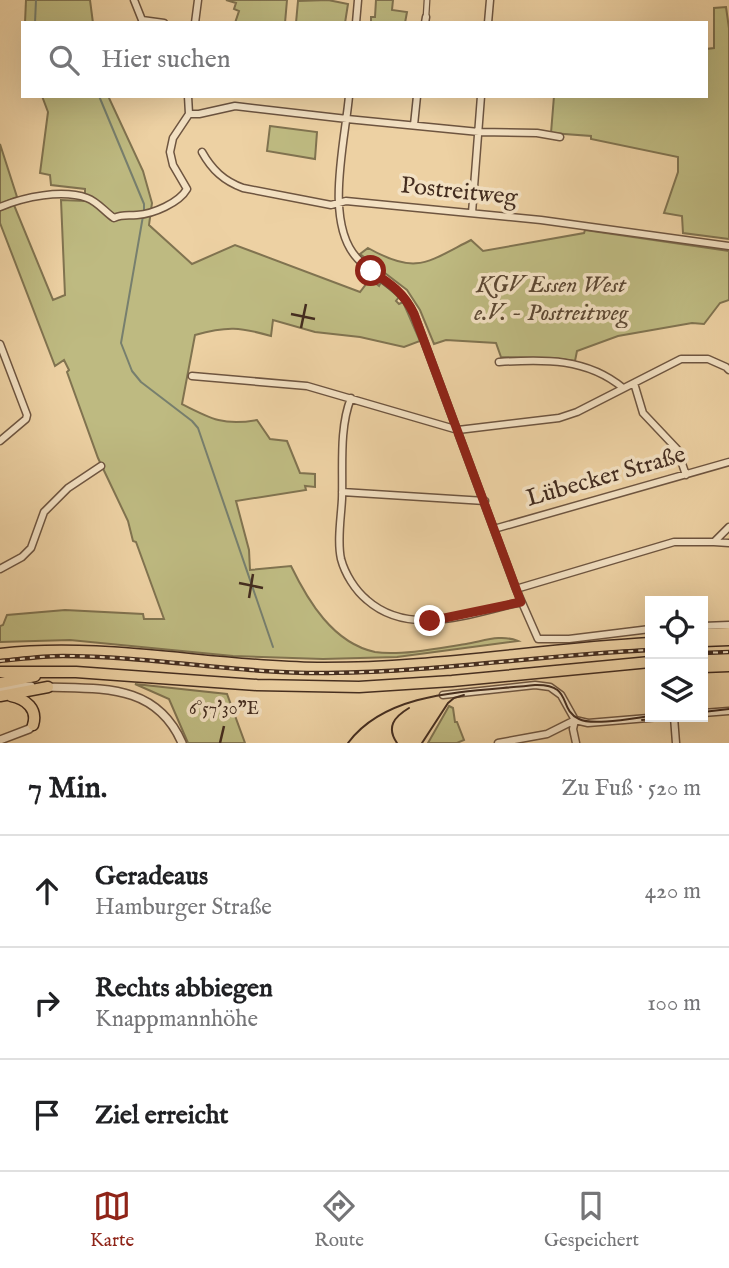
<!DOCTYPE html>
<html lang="de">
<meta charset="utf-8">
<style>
body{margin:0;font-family:"IM FELL English",serif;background:#f6f6f6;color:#202124}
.controls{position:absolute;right:21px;bottom:21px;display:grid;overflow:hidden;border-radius:0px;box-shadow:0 7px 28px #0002}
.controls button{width:63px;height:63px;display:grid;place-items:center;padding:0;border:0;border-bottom:2px solid #e0e0e0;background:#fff;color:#202124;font:35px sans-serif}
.stop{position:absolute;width:21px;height:21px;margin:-16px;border:5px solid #8f2418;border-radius:50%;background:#fff}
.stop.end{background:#8f2418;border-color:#fff;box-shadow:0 2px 7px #0008}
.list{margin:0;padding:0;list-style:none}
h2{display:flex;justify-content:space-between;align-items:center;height:91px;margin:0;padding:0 28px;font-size:30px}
h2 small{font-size:23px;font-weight:400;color:#757577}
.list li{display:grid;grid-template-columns:46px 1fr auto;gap:21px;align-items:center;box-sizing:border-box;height:112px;padding:0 28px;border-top:2px solid #e0e0e0}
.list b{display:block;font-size:26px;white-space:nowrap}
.list p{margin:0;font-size:23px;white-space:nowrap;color:#757577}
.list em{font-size:23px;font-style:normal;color:#757577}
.icon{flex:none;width:38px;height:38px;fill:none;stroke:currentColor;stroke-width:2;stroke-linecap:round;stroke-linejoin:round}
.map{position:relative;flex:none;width:729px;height:743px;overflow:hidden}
.search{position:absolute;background:#fff;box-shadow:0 7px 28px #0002;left:21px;right:21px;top:21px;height:77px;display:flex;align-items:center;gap:18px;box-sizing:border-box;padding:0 24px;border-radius:0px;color:#757577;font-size:26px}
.sheet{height:427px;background:#fff}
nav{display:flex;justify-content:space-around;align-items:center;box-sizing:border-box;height:98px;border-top:2px solid #e0e0e0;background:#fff;font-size:19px;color:#757577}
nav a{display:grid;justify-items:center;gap:4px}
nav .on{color:#8f2418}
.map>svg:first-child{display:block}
.green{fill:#beba81;stroke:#807350;stroke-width:2}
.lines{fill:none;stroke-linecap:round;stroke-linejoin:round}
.stream{stroke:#777f6e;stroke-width:2}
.pedestrian-casing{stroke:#6e5540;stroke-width:7}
.minor-casing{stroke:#6e5540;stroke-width:9}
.tertiary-casing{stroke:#6e5540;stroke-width:10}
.motorway-casing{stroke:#432c1f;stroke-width:13}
.pedestrian{stroke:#f3e1c3;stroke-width:4.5}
.minor{stroke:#f3e1c3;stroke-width:6}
.tertiary{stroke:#f3e1c3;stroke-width:7}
.motorway{stroke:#edd1a3;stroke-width:10}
.tram{stroke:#432c1f;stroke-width:2}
.rail-casing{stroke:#432c1f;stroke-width:4.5}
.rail{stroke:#f3e1c3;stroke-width:2;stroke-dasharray:5;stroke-linecap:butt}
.route{stroke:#8f2418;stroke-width:9}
.ticks{fill:none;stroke:#432c1f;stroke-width:2.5}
.labels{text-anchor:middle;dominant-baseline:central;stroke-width:7;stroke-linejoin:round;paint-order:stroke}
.street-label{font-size:24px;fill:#432c1f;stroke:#f3e1c3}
.park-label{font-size:24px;font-style:italic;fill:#5c4833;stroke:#f3e1c3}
.ticks-label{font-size:18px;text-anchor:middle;fill:#432c1f;stroke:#f3e1c3;stroke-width:7;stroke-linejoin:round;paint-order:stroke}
</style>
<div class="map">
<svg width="729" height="743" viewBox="0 0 729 743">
<rect width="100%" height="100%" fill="#edd1a3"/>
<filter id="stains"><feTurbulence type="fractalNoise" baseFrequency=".00286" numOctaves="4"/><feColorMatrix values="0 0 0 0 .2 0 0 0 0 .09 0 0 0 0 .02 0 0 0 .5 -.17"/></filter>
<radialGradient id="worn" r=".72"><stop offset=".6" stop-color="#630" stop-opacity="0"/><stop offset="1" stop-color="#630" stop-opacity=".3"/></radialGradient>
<!-- green -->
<path class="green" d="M26,0H90L93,23H25Z
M226,0H287L285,23H235L239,11L234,9L236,3Z
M328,0L348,4L345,23H296L298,1Z
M376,0H393L392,10L407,12L405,23H371V17H375Z
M726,7L729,28V239L683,233L682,216L664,213L678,172V157L591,139V136L551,133L554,96H706V49L714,48V8Z
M42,96H111L109,98L143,171L152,203L149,225L192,264L235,245L360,292L370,279L379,286L381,282L399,297L396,301L399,304L403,302L420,341L404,347L360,337L315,332L273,320L271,336C240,327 227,326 195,335L182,404C211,419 224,426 257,420L270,439L287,441L300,473L315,474V487L305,486L306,490L236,501L249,550L250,570L291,566C308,601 333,643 375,652C399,656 441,648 466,644C484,641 501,634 518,641L397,657L323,659L233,656L70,640L0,642V626L3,625L7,615L65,610L143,614L144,619H164L136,542L133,541L128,521L98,458L67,372L69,370L64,360L55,366L0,223V210L14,205L53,300L65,295L61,200L85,201V189L51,185L50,175L40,173L48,112Z
M270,126L317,132L315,159L267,151Z
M0,144L17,197L0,204Z
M585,230L729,251V300L720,303L704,324L692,323L618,336L577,351L575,361L553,358L501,357L496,343L446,340L434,344L420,310L407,290L360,254L368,248C416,275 426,263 471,240L483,251L584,233Z
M135,684L227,694L245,743H188L169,699Z
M449,706L453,708L455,722H457L464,740L457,743H428Z"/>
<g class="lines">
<!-- stream -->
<path class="stream" d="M35,23L36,0
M99,96L144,204V211
M143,216L121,343L132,371L141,382L192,421L198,428L273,647"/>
<defs>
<path id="pedestrian" d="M426,17L427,0"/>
<path id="minor" d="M134,0L142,20L164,23
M195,23L198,0
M356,23L358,0
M425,23L426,17
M488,23L490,0
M349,96C345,142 324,222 357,258C377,281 399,283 414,314L516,589L538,639H569L650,629
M189,114H199L235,106L347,119L479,132L537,133L560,137
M414,125L417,96
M202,152C212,170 224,181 243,188L331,205L346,201L541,220L729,246
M0,207C24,197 62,189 87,198C98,202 105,212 114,218C123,214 128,216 137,215C153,214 179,203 187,189L173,165L170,152L173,138L189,114L188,96
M472,213L481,96
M0,344L27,415L26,419L0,441
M499,362C544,359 587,358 623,388
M192,376L307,386L458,430L559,418L577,412L681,359H708L726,367L729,370
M634,383L643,413L677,449L686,475
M351,398C339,428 343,467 342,499C341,518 337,541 341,559C345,574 355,590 367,600C410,638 471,613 521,602
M342,492L485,501
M494,529L729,462
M714,542L729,543
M0,569L22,557L31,548L44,512L68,488L101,466
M516,589L674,542H714L729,527
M703,626L729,625
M443,695L535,685L550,687L561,695L575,720L573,729L576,743
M703,713L729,711
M674,717L676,743
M575,720L588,723L660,717
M498,743L547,734L575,720"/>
<path id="tertiary" d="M46,687C101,689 156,683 182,743
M0,688L31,686
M0,740L29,729L33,725"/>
<path id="motorway" d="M703,634L729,633
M703,641L729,640
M0,654C105,642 212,667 317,668C429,669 539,649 650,643
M703,659L729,658
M703,667L729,666
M0,672H76L257,685L359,687L452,681L650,662
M0,683L35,676
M0,696L48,687
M11,696C26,699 38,709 33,725"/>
</defs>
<!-- pedestrian casing -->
<use href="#pedestrian" class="pedestrian-casing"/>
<!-- minor casing -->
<use href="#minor" class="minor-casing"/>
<!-- tertiary casing -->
<use href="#tertiary" class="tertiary-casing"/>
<!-- motorway casing -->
<use href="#motorway" class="motorway-casing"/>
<!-- pedestrian -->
<use href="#pedestrian" class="pedestrian"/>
<!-- minor -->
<use href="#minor" class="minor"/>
<!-- tertiary -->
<use href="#tertiary" class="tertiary"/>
<!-- motorway -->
<use href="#motorway" class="motorway"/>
<!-- tram -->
<path class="tram" d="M703,712L729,709
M642,720L675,717
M348,743C388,689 474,692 535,685C574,684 557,709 579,719C592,726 634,718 650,716
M397,743C386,727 394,717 409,708
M422,743L448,703L454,698L464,695"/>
<defs>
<path id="rail" d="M703,653L729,652
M0,661C21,659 42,656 63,656C152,656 239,674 328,673C436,672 543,655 650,650"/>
</defs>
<!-- rail casing -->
<use href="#rail" class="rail-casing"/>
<!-- rail -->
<use href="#rail" class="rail"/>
</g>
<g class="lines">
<!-- route -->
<path class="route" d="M371,271C390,283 404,293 414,314L521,602L430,621"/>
</g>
<!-- ticks -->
<path class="ticks" d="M291,314L315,319M301,328L306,304M239,583L263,588M249,598L253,574M220,743L224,726"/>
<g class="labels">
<!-- street labels -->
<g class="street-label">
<text transform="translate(459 192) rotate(6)">Postreitweg</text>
<text transform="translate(606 477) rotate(-16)">Lübecker Straße</text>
</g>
<!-- park labels -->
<g class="park-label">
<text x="551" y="285">KGV Essen West<tspan x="551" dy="28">e.V. - Postreitweg</tspan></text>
</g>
</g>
<g class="ticks-label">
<text x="224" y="714">6°57'30"E</text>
</g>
<rect width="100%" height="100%" filter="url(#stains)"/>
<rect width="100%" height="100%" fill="url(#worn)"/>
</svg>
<div class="controls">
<button><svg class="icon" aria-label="locate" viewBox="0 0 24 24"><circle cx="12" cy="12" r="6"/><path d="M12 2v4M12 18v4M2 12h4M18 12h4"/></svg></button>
<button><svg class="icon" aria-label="layers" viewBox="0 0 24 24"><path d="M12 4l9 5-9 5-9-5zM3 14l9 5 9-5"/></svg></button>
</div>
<div class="stop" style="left:371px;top:271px"></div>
<div class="stop end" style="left:430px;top:621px"></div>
<div class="search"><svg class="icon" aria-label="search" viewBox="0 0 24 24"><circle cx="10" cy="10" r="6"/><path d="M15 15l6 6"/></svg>Hier suchen</div>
</div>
<section class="sheet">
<h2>7 Min.<small>Zu Fuß · 520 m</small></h2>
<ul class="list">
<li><svg class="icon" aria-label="ahead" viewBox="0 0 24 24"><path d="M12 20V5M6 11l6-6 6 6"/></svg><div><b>Geradeaus</b><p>Hamburger Straße</p></div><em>420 m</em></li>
<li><svg class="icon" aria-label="right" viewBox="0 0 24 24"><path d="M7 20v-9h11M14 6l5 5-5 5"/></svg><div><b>Rechts abbiegen</b><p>Knappmannhöhe</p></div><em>100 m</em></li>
<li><svg class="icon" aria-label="arrive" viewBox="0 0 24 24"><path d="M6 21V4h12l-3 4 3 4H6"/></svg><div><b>Ziel erreicht</b></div></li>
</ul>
</section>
<nav>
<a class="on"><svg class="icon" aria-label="map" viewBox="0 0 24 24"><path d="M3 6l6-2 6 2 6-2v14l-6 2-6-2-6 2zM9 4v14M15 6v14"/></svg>Karte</a>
<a><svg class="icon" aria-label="directions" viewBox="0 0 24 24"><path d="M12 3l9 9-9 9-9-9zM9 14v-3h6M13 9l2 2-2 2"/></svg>Route</a>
<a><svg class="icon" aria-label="saved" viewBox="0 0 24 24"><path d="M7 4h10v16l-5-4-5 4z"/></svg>Gespeichert</a>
</nav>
